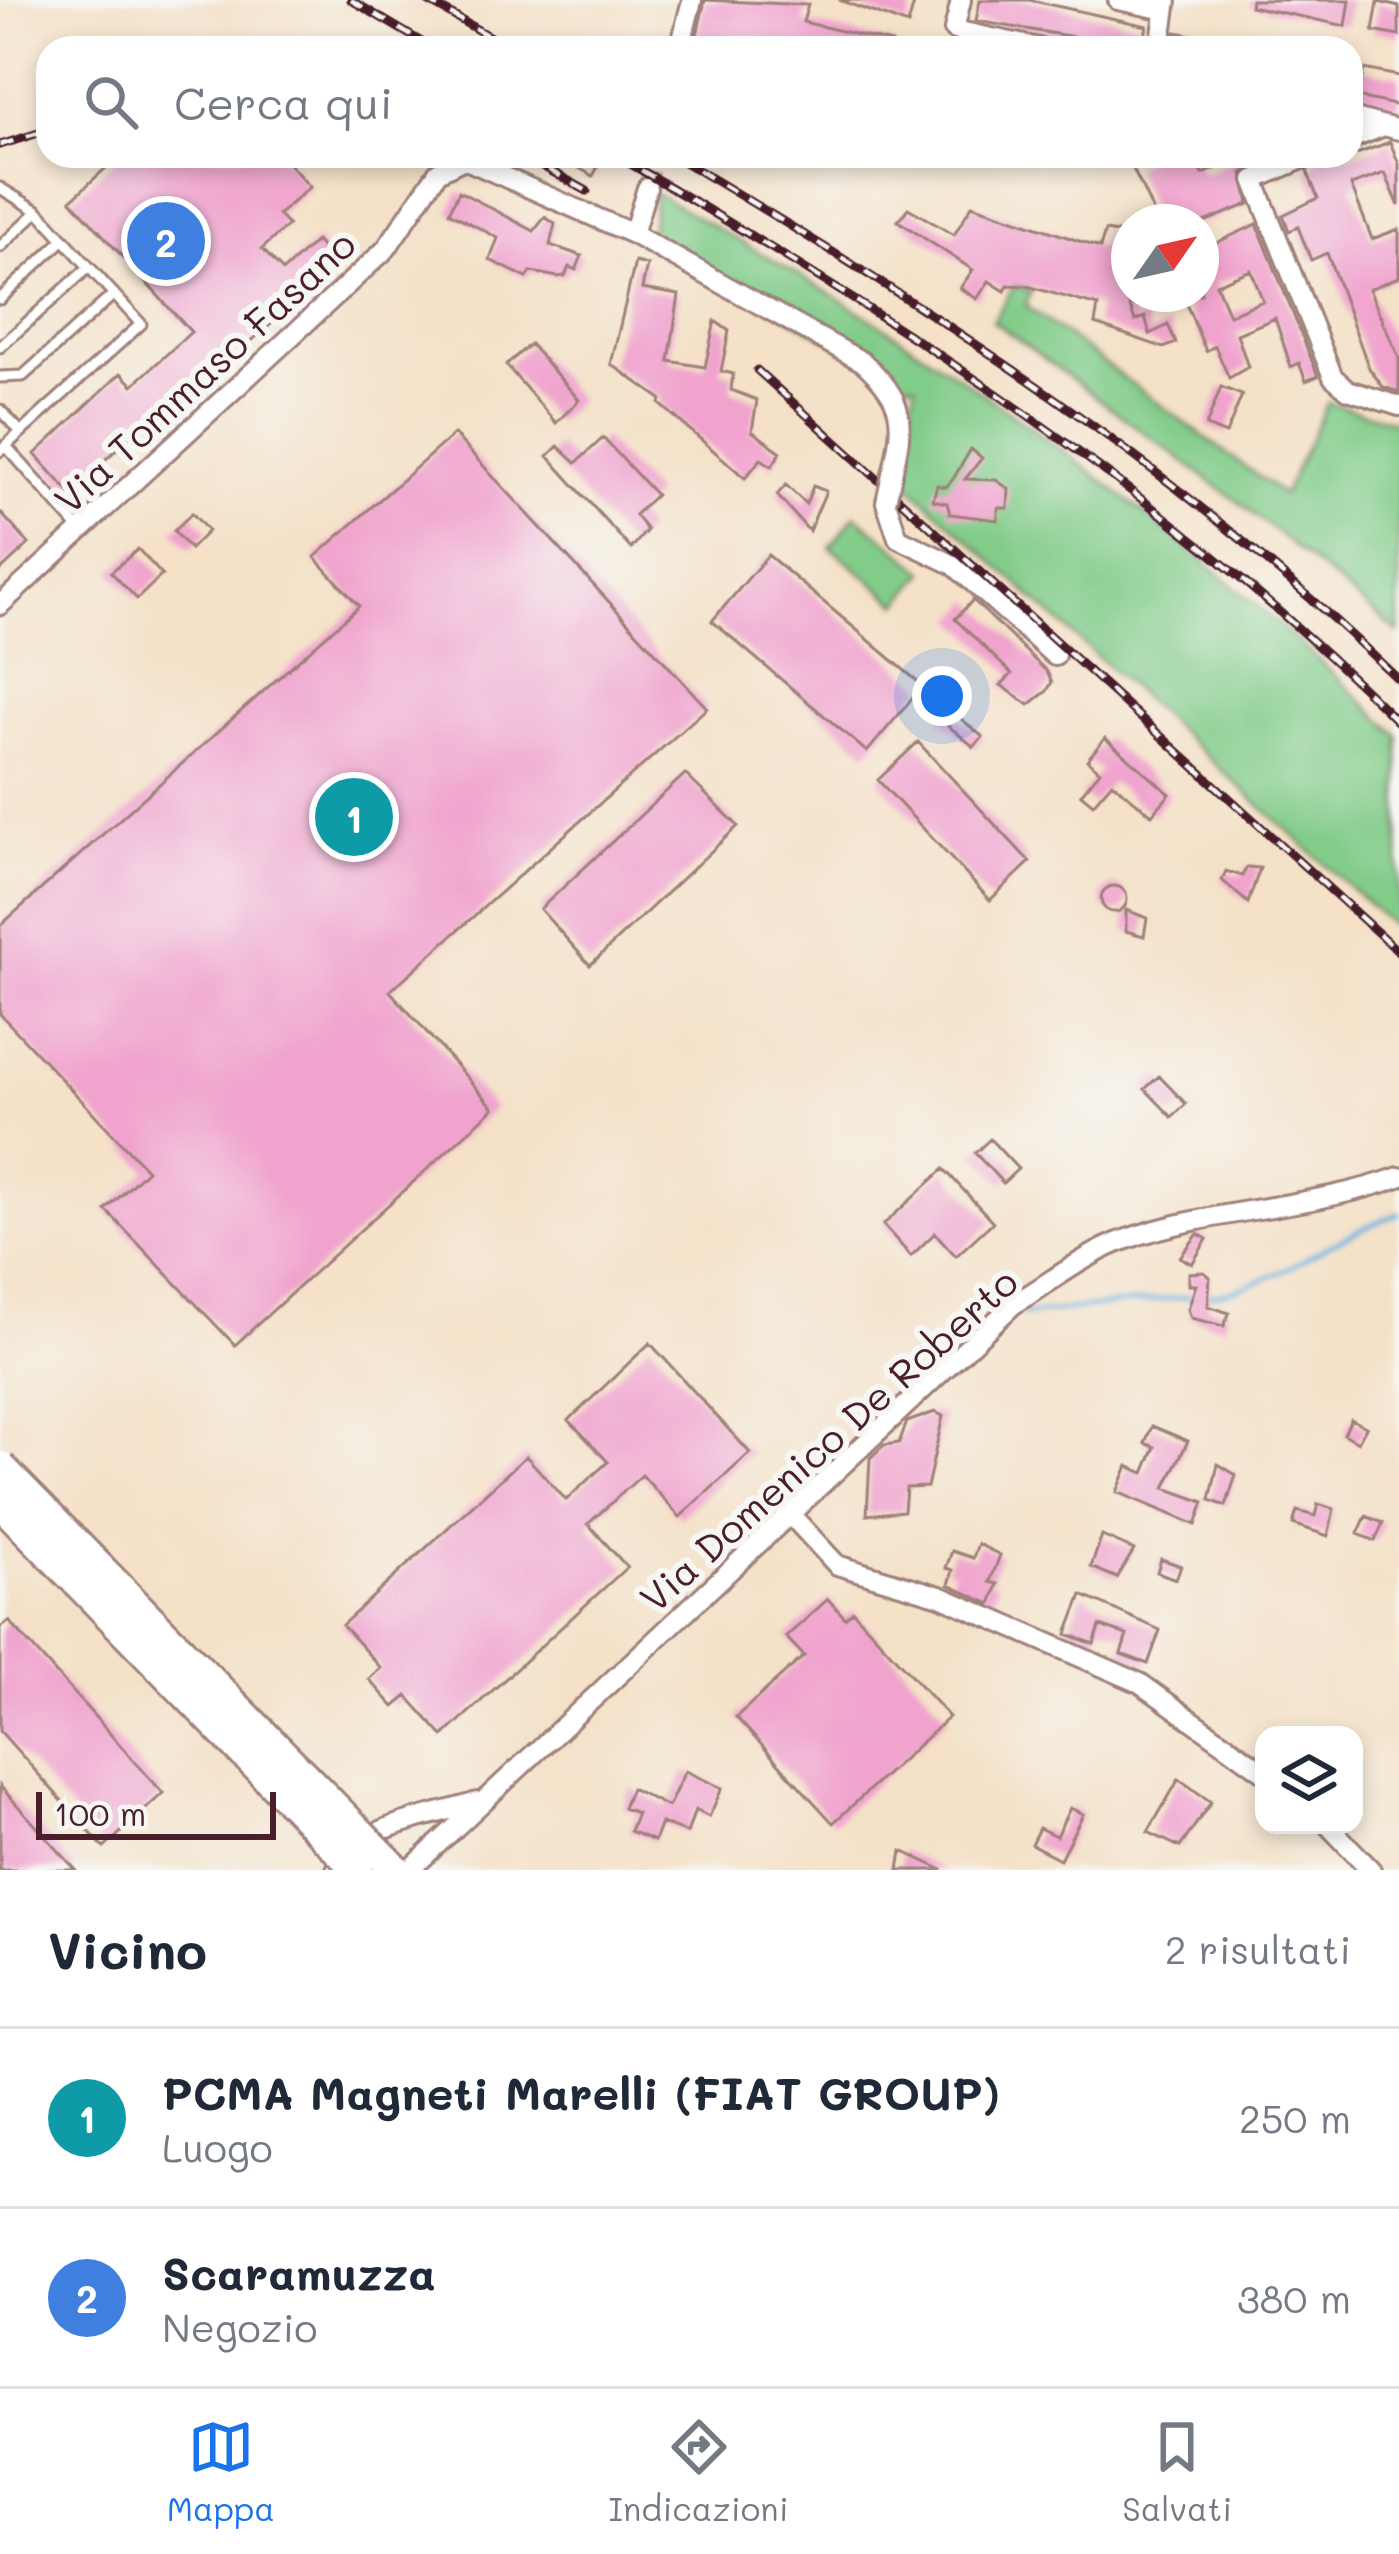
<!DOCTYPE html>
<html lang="it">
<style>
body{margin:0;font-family:Mali,sans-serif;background:#f2f2f3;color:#1f2937}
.controls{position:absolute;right:36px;bottom:36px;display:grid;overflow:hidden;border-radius:24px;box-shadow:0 6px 18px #0003}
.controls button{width:108px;height:108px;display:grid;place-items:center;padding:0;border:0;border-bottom:3px solid #e0e1e3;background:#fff;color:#1f2937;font:60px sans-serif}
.compass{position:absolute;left:1111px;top:204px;width:108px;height:108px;border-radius:50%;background:#fff;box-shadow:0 6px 18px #0003;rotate:56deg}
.scale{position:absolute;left:36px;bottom:30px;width:240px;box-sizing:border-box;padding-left:12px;border:6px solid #4a1f2b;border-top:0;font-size:33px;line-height:42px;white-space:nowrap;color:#4a1f2b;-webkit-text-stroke:9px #f6f6f2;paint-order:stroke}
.you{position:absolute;left:942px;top:696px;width:42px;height:42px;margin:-30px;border:9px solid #fff;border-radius:50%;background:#1a73e8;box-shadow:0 0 0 18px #1a73e833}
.badge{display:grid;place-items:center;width:78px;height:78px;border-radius:50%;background:#1a73e8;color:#fff;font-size:39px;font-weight:700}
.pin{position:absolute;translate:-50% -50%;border:6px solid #fff;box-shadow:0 3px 12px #0006}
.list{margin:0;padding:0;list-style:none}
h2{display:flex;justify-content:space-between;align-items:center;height:156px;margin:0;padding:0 48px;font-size:51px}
h2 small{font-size:39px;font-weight:400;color:#747a83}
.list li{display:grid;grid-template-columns:78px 1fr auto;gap:36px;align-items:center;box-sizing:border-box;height:180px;padding:0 48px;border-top:3px solid #e0e1e3}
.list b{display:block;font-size:45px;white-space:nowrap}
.list p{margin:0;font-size:39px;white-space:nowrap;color:#747a83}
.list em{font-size:39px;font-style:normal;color:#747a83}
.icon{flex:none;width:66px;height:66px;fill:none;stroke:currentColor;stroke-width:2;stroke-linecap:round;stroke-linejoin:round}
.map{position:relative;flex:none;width:1399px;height:1870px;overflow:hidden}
.search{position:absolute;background:#fff;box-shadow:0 6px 18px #0003;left:36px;right:36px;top:36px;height:132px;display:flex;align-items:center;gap:30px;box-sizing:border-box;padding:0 42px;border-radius:36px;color:#747a83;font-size:45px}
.sheet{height:516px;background:#fff}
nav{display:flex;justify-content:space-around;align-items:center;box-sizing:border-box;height:168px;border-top:3px solid #e0e1e3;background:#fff;font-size:33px;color:#747a83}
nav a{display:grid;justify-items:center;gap:6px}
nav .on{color:#1a73e8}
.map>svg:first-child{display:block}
.green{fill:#82cc8a;stroke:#66765a;stroke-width:3}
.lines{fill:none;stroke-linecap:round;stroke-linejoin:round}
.stream{stroke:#68b2e1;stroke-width:4.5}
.building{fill:#f0a3cd;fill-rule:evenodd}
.minor-tunnel{stroke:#d2baa9;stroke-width:18;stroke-dasharray:18 9;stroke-linecap:butt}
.service-casing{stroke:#9f807a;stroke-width:15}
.minor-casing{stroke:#9f807a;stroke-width:24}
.service{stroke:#fff;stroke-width:9}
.minor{stroke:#fff;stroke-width:18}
.rail-casing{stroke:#4a1f2b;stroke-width:9}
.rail{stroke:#f6f6f2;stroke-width:4.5;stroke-dasharray:14;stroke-linecap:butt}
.minor-bridge-casing{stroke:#9f807a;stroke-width:24;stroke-linecap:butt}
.trunk-bridge-casing{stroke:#9f807a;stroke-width:36;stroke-linecap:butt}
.minor-bridge{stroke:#fff;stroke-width:18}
.trunk-bridge{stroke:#fff;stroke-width:30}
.labels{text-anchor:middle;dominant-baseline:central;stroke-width:12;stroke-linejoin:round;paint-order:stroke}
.street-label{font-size:39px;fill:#4a1f2b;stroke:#f6f6f2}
</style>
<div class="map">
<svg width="1399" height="1870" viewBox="0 0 1399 1870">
<rect width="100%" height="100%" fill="#f6f6f2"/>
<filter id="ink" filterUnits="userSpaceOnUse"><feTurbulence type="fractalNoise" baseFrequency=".00833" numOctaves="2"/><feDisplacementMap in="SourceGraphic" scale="24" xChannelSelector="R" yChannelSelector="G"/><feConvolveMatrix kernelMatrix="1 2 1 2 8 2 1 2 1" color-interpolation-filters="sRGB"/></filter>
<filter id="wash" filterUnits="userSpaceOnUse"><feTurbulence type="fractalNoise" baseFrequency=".004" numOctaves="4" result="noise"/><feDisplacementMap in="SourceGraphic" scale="48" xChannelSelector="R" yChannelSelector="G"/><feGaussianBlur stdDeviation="2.7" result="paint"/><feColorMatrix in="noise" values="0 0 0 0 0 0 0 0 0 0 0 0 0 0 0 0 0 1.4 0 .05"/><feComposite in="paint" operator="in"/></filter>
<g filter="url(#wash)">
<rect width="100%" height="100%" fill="#f4e1c8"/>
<!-- green -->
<path class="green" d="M655,193C736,240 820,285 898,336C1074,452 1244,585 1399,736V932L897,474L916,384L898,381L650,235Z
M1014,286L1031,291L1026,306L1283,495L1328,402L1399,423V633L1240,503L993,321Z
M856,515L925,572L899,604L830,547Z"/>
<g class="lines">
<!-- stream -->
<path class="stream" d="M1207,1295C1277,1287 1332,1235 1399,1214
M1024,1315L1195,1296"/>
</g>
<g id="blocks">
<!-- building -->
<path class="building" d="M705,0L808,5L803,22L892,43V48H694Z
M839,0H915L908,25Z
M980,0H1029L1147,26L1142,48L976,21Z
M1251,0H1350L1346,26L1250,6Z
M1378,2L1399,7V36L1373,31Z
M1176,32L1226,42L1225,48H1174Z
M1364,69L1399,76V106L1358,97Z
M1390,142L1399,164V206L1385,173L1351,185L1372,239L1399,229V277L1369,289L1399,358V392L1383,387L1369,368L1327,253L1311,260L1298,227L1289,231L1283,215L1318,198L1307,171L1322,156H1351Z
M119,156H282L310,187L278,215L288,225L262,249L283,271L316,241L336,264L223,367L217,360L69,492L35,454L121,373L133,385L191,332L71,200Z
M558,156H591L601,161L593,176Z
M1149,156H1194L1203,174L1228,163L1225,156H1275L1243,173L1249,204L1204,222H1158L1133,169Z
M459,191L534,231L545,217L555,224L550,245L582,256L576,270L569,267L565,276L558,277L531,272L527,278L490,260L498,238L449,212Z
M972,205L1100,248L1105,231L1129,235L1120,243L1129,270V287L1124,289L1135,321L1145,317L1150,334L1168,325L1176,343L1164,348L1095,324L1098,306L1027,286L1008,285L1005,291L989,281L977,299L960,288L973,270L898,221L908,208L954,235Z
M1257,224L1318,376L1306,381L1299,363L1291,367L1275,318L1237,334L1248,367L1229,378L1215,346L1206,351L1182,294H1201V250ZM1251,270L1263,301L1229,315L1216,284Z
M635,262L647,265L642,289L679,295L669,361L705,367L715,321L729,331L721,371L733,374L731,390L757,400L752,431L781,452L772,466L761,459L745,478L660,404L661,399L611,364Z
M530,344L579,400L556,423L506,365Z
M1221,387L1242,395L1226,434L1206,426Z
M454,434L707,708L390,991L494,1108L235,1345L106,1210L147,1170L0,1014V926L359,606L315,557Z
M603,438L656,495L635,515L647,530L631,549L548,456L558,446L576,463Z
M971,449L982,458L965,479L996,480L1009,489L1008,508H998V520L950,514L947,503L933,500L937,485L946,487L953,479Z
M786,485L806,504L813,486L826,491L809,531L777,495Z
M0,512L29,544L0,571Z
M192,513L208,531L190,549L174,531Z
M138,549L162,575L137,599L111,572Z
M768,555L923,686L867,752L712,621Z
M973,600L1047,672L1052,682L1047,691L1029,705L1001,685L1012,674L955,619Z
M949,709L983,737L974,747L940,719Z
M1105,738L1170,794L1152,815L1112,782L1093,804L1081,794L1100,771L1087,760Z
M918,742L1030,862L990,900L878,780Z
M685,774L738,826L590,965L540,909Z
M1247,867L1260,868L1248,903L1222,880L1226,871L1242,876Z
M1101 899a13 13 0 1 1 26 0a13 13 0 1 1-26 0Z
M1126,910L1147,918L1144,936L1126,931Z
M1159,1076L1186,1104L1172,1117L1145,1089Z
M990,1139L1018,1169L1003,1183L975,1153Z
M944,1169L993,1222L956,1256L935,1233L911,1256L883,1225Z
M1198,1234L1207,1239L1192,1264L1180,1257Z
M1204,1272L1210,1277L1208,1306L1229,1313L1224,1326L1191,1318L1188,1309L1196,1285H1189V1273Z
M650,1343L750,1453L680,1517L642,1475L588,1524L627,1567L443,1736L407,1696L394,1707L369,1679L381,1668L342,1625L526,1456L566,1500L592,1476L608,1462L569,1420Z
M935,1412L943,1416L927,1487L906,1488L904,1511L867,1515L870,1458L884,1445L899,1443L907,1422Z
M1351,1419L1366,1427L1358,1442L1344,1434Z
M1152,1426L1188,1441L1165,1488L1204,1502L1196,1525L1117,1492L1128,1466L1144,1473L1155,1447L1145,1443Z
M1218,1464L1236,1475L1226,1506L1210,1500Z
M1318,1504L1334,1509L1328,1536L1293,1524L1297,1511L1315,1516Z
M1366,1516L1383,1523L1375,1541L1358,1534Z
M1102,1536L1134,1550L1117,1578L1091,1567Z
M978,1544L1000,1555L990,1582L998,1584L991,1604L949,1585L953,1570L946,1568L952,1551L973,1558Z
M1161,1559L1181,1566L1176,1579L1157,1572Z
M1082,1595L1160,1630L1148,1664L1121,1654L1127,1635L1100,1626L1094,1644L1067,1634Z
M828,1599L845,1618L853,1611L949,1717L833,1823L736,1717L804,1656L786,1637Z
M9,1621L163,1793L104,1848L0,1731V1629Z
M685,1771L722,1788L709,1817L695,1810L687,1833L661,1823L654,1841L630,1831L637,1813L623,1808L631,1788L668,1807Z
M1179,1779L1211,1802L1180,1847L1148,1832Z
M0,1786L76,1870H0Z
M1070,1808L1083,1814L1060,1859L1031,1844L1039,1828L1056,1836Z
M902,1851L943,1870H899Z"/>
</g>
</g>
<g filter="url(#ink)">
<use href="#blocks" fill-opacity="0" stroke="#9f807a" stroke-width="3"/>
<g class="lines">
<!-- minor-tunnel -->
<path class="minor-tunnel" d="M647,188L654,156"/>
<defs>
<path id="service" d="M0,188L38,211L141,324L0,451
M0,247L38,211
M0,299L64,239
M0,347L89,267
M0,377L23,376L114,294
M0,410L21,432
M6,446L80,530"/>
<path id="minor" d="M961,0L954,30L1039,48
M1118,0L1165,10
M680,48L692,0
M1160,48L1167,0
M1351,117L1399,130
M1351,139L1384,126
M1309,156L1254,180L1333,377L1348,390L1399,406
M633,234L647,188
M886,502L898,538L954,565L1055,656
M0,605L386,249L438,172L464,159L633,234L863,362C905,401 905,419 892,474
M790,1514L837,1565L940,1596L1140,1683L1264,1772
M1328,1825L1371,1870
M336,1870C364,1821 427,1819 477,1802
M410,1870L1014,1304C1050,1283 1088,1252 1127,1239C1215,1208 1312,1209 1399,1177"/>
</defs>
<!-- service casing -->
<use href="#service" class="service-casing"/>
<!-- minor casing -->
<use href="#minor" class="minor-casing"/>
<!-- service -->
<use href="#service" class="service"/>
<!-- minor -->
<use href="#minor" class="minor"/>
<defs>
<path id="rail" d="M351,0L432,48
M426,0L509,48
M0,145L48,130
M524,156L587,191
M617,156C897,319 1168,493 1399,723
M674,156C933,309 1182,470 1399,680
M757,370L1399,952"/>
</defs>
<!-- rail casing -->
<use href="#rail" class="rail-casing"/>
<!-- rail -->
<use href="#rail" class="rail"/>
<defs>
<path id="minor-bridge" d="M886,502L892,474"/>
<path id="trunk-bridge" d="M0,1467L396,1870
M0,1502L358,1870"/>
</defs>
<!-- minor-bridge casing -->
<use href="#minor-bridge" class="minor-bridge-casing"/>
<!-- trunk-bridge casing -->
<use href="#trunk-bridge" class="trunk-bridge-casing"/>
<!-- minor-bridge -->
<use href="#minor-bridge" class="minor-bridge"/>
<!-- trunk-bridge -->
<use href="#trunk-bridge" class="trunk-bridge"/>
</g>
</g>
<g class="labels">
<!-- street labels -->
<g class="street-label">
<text transform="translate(204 371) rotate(-43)">Via Tommaso Fasano</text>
<text transform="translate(828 1439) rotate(-42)">Via Domenico De Roberto</text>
</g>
</g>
</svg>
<div class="controls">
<button><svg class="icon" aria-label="layers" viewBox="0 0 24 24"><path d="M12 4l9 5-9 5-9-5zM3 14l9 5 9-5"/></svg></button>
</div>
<svg class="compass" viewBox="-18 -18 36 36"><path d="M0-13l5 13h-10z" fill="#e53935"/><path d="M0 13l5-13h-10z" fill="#747a83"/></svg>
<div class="scale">100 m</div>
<div class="you"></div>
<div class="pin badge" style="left:354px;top:817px;background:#0f9aa8">1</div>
<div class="pin badge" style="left:166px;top:241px;background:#3f7fe0">2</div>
<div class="search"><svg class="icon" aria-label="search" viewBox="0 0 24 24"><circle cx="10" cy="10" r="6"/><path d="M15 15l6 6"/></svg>Cerca qui</div>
</div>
<section class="sheet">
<h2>Vicino<small>2 risultati</small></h2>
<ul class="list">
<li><span class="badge" style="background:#0f9aa8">1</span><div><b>PCMA Magneti Marelli (FIAT GROUP)</b><p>Luogo</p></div><em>250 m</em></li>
<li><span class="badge" style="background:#3f7fe0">2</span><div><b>Scaramuzza</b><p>Negozio</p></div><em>380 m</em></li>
</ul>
</section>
<nav>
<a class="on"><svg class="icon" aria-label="map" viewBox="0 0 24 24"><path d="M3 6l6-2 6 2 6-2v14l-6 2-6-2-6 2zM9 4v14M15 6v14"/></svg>Mappa</a>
<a><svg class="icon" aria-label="directions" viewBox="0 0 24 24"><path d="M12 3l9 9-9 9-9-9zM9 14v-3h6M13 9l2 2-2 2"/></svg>Indicazioni</a>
<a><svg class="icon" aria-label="saved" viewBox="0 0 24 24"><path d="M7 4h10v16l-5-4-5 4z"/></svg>Salvati</a>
</nav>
